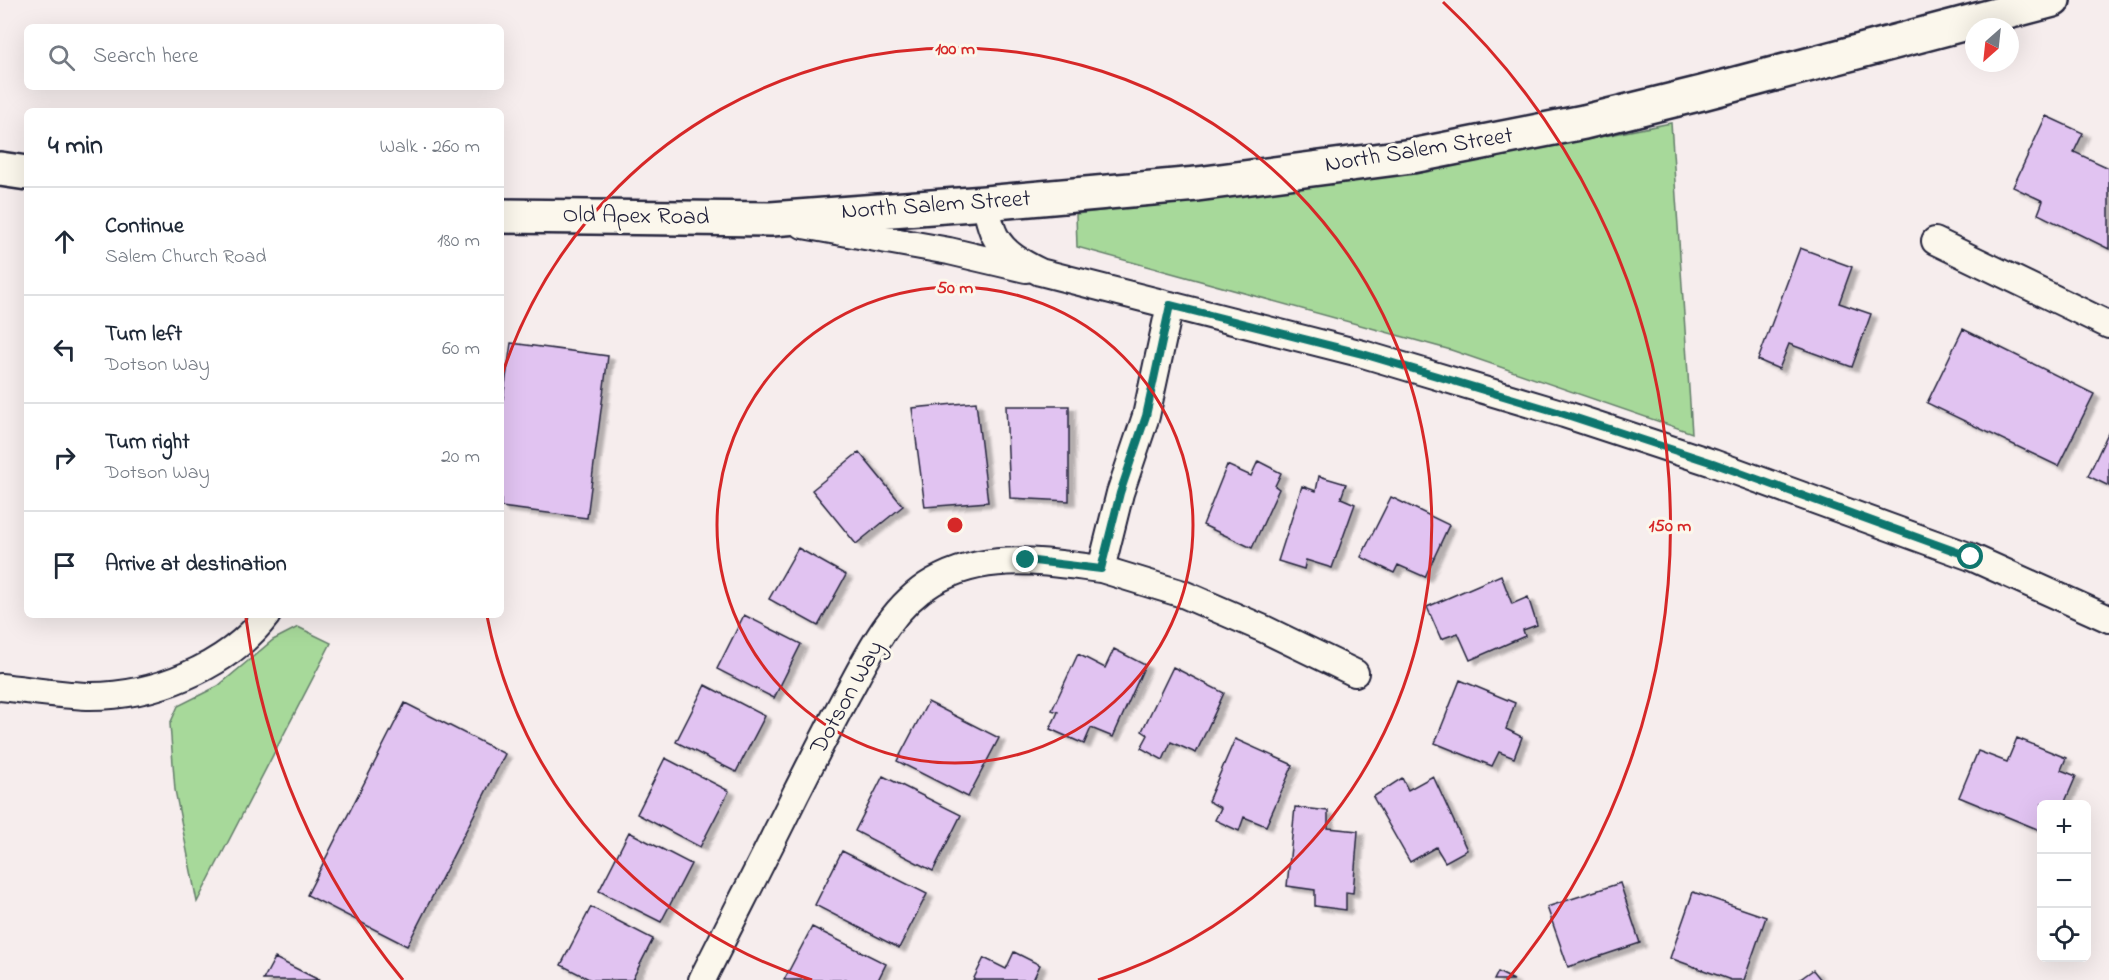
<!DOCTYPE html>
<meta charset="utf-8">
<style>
body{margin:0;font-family:"Indie Flower",sans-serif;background:#f6f6f7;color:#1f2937}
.controls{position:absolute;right:18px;bottom:18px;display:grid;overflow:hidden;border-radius:9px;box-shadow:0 6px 24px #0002}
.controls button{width:54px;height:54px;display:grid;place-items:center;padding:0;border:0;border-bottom:2px solid #e0e1e3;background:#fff;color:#1f2937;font:30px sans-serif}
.compass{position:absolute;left:1965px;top:18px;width:54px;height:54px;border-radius:50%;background:#fff;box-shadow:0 6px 24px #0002;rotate:207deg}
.stop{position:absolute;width:18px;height:18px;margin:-14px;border:4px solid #0f766e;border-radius:50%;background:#fff}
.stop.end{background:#0f766e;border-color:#fff;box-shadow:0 2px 6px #0008}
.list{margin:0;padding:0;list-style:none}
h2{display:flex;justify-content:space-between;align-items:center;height:78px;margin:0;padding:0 24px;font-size:26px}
h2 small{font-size:20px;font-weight:400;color:#747a83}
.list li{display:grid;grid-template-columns:39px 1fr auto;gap:18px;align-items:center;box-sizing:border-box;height:108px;padding:0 24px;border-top:2px solid #e0e1e3}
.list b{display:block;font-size:22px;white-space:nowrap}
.list p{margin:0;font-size:20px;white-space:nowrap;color:#747a83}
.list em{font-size:20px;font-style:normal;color:#747a83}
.icon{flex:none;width:33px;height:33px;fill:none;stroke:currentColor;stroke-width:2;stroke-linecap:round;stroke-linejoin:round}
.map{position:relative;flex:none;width:2109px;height:980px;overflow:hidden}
.search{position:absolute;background:#fff;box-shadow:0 6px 24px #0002;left:24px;top:24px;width:480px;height:66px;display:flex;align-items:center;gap:15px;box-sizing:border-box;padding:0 21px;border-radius:9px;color:#747a83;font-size:22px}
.panel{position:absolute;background:#fff;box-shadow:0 6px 24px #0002;left:24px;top:108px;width:480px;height:510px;border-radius:9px}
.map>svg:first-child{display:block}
.green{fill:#a7d99a;stroke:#647e6a;stroke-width:1.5}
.building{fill:#e1c3f1;stroke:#22223b;stroke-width:1.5;filter:url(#shadow)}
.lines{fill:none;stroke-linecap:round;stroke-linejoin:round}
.minor-casing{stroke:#22223b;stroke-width:30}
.secondary-casing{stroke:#22223b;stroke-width:38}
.minor{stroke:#fbf7ec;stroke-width:26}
.secondary{stroke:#fbf7ec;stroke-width:33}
.route{stroke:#0f766e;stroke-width:8}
.ring{fill:none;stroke:#d62828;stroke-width:3}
.labels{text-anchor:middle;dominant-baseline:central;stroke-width:6;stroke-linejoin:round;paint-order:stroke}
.street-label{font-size:24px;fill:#22223b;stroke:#fbf7ec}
.centre{fill:#d62828;stroke:#fbf7ec;stroke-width:3}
.ring-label{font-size:18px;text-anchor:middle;font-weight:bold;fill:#d62828;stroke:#fbf7ec;stroke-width:6;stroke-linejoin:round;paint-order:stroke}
</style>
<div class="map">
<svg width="2109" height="980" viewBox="0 0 2109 980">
<defs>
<filter id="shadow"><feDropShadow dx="6" dy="4" stdDeviation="1.5" flood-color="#0004"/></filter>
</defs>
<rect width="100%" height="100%" fill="#f6eded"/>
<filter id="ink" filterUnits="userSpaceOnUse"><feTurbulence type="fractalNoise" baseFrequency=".0167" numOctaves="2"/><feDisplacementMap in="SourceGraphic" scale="12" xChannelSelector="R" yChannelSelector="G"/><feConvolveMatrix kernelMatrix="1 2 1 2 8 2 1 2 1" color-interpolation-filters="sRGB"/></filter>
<g filter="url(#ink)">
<!-- green -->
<path class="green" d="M1671,123L1692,433L1451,350L1077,247L1076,214L1437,169Z
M298,627L331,643L197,902L175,790L170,724L178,706L218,686L273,640Z"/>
<!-- building -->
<path class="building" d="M2046,116L2083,133L2074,152L2109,168V249L2038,214L2043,201L2013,187Z
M1800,248L1852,267L1839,303L1871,314L1852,367L1789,344L1779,369L1758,360Z
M1963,329L2094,394L2058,466L1927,403Z
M511,343L608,356L587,518L501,507V399H503Z
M976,402L988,502L925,507L912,408Z
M1006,406H1069V501L1010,498Z
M2109,431V486L2088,476Z
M859,452L903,506L856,544L812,490Z
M1258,461L1281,473L1275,486L1279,489L1252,548L1203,525L1227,465L1251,476Z
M1319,476L1346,484L1341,498L1355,504L1332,568L1306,560L1304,569L1278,561L1302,486L1316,491Z
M1391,497L1449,525L1425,577L1398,565L1394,573L1361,557Z
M798,548L846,575L818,626L769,599Z
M1501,575L1512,604L1528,597L1537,625L1523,630L1525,636L1470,660L1458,633L1441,639L1427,607Z
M744,615L801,644L774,698L717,669Z
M1114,649L1145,665L1113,737L1091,728L1084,744L1050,729L1058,712L1052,710L1078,654L1105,668Z
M1173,667L1224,693L1196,753L1171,742L1163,760L1141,748L1148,735L1142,731Z
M1460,680L1515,703L1506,729L1522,737L1514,758L1499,752L1492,766L1435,743Z
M705,685L765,716L736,772L676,742Z
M928,702L999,738L968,797L897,761Z
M405,703L505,754L407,946L307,895Z
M2017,738L2066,758L2061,770L2076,776L2064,804H2042V831L1959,797L1978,751L2007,762Z
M1235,739L1293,765L1266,826L1244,817L1239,831L1215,820L1221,808L1208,801Z
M665,758L729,791L700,847L637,814Z
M883,776L961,815L933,871L855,831Z
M1433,776L1467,850L1445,862L1436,847L1410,862L1373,797L1402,778L1408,790Z
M1295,807L1328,811V828L1358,831L1353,893L1346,892V910L1315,906V890L1287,886Z
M629,832L691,864L661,922L599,891Z
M842,851L927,894L899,948L815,905Z
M1620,883L1640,943L1568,967L1547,907Z
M1693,892L1766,917L1744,980H1731L1670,958Z
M591,907L653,939L632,980H591L561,965Z
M812,927L886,964L878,980H784Z
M1014,952L1040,965L1033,980H973L984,958L1006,969Z
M275,958L319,980H263Z
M1813,970L1821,980H1799Z
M1498,972L1514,980H1494Z"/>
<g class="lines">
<defs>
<path id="minor" d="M985,203C988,214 990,227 995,236C1004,254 1024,264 1040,272L1363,354L1564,414L1713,463L1971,557L2109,619
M803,225L949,251L1026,269
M1935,241L2109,325
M1101,569L1183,594L1264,629L1355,673
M0,687C29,690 58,695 87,696C152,697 227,668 267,615
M702,980C733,918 765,856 796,793C814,758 831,723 850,689C871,650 893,605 933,582C987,551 1043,562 1101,569L1120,493L1146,416L1170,305"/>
<path id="secondary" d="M0,169L27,173
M501,216L771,219L985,203L1197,184L1412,156L1584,122L1702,93L2053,0"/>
</defs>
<!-- minor casing -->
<use href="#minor" class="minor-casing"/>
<!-- secondary casing -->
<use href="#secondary" class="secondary-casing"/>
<!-- minor -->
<use href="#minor" class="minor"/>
<!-- secondary -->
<use href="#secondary" class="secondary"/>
</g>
</g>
<g class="lines" filter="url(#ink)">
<!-- route -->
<path class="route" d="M1026,560L1101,569L1120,493L1146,416L1170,305L1363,354L1564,414L1713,463L1971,557"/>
</g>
<!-- distance rings -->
<g class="ring">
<circle cx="955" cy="525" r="238"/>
<path d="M812 980A477 477 0 0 1 487 616M501 378A477 477 0 1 1 1098 980"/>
<path d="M403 980A715 715 0 0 1 246 618M1443 2A715 715 0 0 1 1507 980"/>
</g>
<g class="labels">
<!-- street labels -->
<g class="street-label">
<text transform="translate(1419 151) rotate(-9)">North Salem Street</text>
<text transform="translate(936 206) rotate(-4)">North Salem Street</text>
<text transform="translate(636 217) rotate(1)">Old Apex Road</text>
<text transform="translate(848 698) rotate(-61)">Dotson Way</text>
</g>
</g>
<circle cx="955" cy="525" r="9" class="centre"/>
<g class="ring-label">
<text x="955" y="54">100 m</text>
<text x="955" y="293">50 m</text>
<text x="1670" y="531">150 m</text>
</g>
</svg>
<div class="controls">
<button>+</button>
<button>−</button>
<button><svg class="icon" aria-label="locate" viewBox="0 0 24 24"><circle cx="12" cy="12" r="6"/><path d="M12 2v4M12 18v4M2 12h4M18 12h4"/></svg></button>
</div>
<svg class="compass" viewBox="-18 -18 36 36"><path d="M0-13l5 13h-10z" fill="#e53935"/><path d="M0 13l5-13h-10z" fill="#747a83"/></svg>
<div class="stop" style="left:1971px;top:557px"></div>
<div class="stop end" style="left:1026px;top:560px"></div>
<div class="search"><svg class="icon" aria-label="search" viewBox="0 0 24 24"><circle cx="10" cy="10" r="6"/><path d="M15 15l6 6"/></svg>Search here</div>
<section class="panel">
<h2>4 min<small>Walk · 260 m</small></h2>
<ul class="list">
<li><svg class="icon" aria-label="ahead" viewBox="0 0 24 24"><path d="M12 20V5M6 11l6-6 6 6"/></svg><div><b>Continue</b><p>Salem Church Road</p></div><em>180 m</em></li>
<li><svg class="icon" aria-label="left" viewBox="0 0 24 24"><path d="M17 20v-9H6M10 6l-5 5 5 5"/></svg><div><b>Turn left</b><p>Dotson Way</p></div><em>60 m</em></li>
<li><svg class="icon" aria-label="right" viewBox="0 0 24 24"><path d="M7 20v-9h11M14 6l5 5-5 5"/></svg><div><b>Turn right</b><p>Dotson Way</p></div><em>20 m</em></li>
<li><svg class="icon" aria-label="arrive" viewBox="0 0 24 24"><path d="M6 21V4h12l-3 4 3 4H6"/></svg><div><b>Arrive at destination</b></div></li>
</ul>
</section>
</div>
